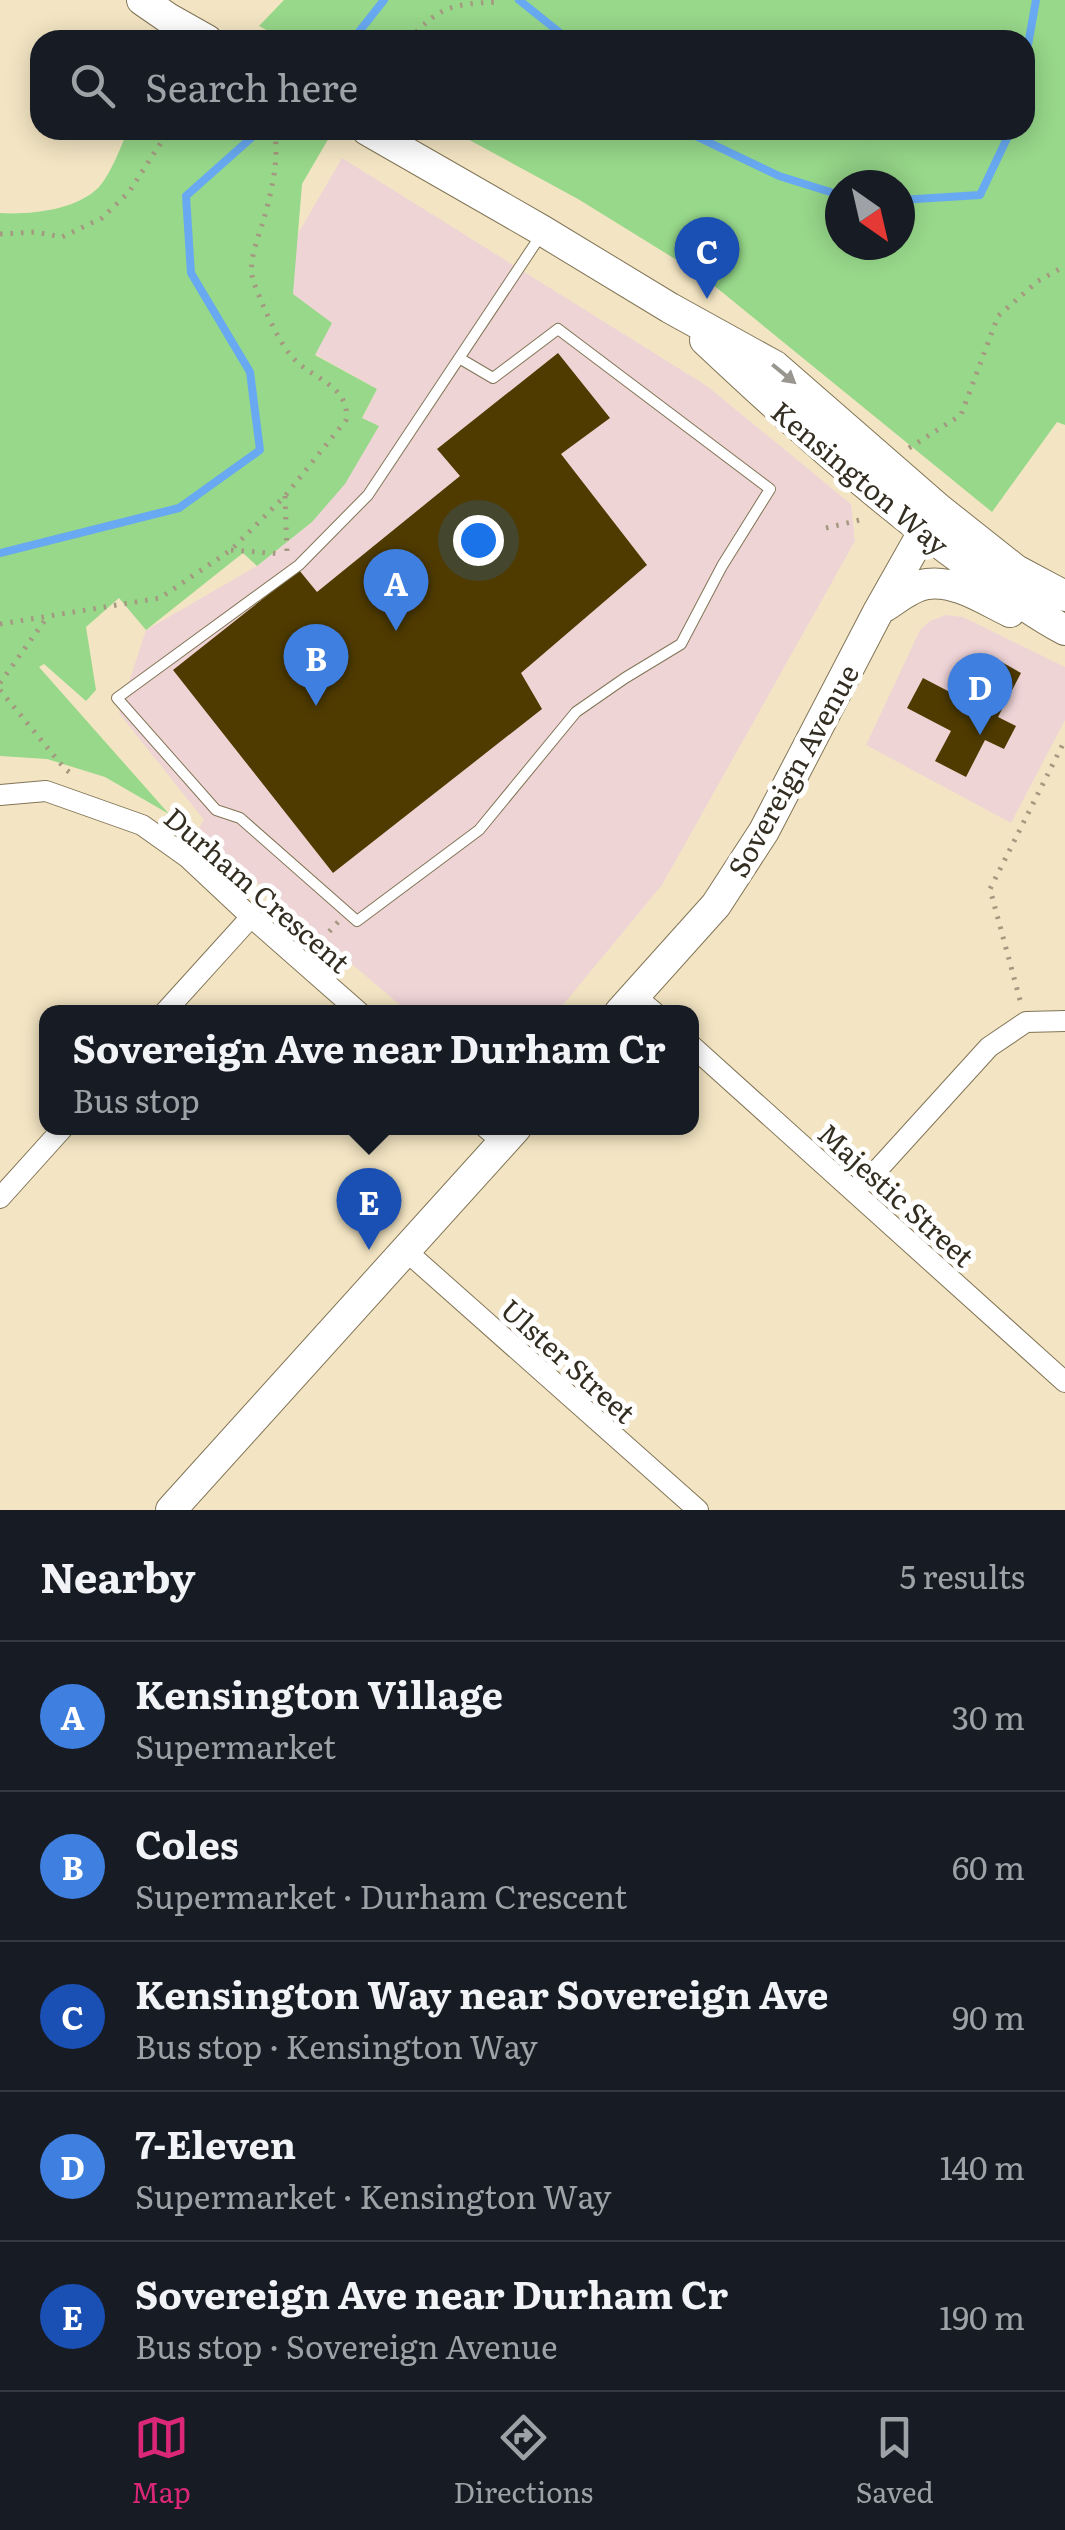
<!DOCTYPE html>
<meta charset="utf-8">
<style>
body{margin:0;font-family:Literata,serif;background:#20242c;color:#f1f3f6}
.compass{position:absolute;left:825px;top:170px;width:90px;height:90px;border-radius:50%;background:#171b24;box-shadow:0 5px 25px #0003;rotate:146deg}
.you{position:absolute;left:478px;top:540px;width:35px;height:35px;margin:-25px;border:8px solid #fff;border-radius:50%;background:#1a73e8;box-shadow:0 0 0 15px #1a73e833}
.badge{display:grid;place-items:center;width:65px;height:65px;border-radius:50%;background:#db2777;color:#fff;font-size:32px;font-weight:700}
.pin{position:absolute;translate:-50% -82px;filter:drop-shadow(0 2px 5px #0008)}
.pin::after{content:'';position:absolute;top:52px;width:35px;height:30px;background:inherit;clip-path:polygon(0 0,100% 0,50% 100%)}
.popup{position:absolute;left:39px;top:1005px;width:660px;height:130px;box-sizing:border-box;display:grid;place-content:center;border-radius:20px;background:#171b24;filter:drop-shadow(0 2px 8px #0005);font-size:32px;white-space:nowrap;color:#9ea1a6}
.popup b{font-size:38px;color:#f1f3f6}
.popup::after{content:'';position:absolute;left:50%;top:100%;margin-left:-20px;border:20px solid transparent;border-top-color:#171b24}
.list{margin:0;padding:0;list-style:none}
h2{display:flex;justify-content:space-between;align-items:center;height:130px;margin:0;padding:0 40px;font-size:42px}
h2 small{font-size:32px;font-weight:400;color:#9ea1a6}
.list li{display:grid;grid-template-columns:65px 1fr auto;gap:30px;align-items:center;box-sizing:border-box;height:150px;padding:0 40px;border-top:2px solid #363941}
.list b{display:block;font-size:38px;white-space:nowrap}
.list p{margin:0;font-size:32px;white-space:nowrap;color:#9ea1a6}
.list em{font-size:32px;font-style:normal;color:#9ea1a6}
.icon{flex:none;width:55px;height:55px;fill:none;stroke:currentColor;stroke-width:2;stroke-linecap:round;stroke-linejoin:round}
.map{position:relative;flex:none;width:1065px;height:1510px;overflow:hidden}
.search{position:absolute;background:#171b24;box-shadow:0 5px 25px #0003;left:30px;right:30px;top:30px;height:110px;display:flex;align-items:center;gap:25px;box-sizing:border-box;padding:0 35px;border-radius:30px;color:#9ea1a6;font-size:38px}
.sheet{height:880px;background:#171b24}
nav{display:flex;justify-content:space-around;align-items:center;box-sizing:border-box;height:140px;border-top:2px solid #363941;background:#171b24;font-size:28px;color:#9ea1a6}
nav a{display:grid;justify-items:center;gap:5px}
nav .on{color:#db2777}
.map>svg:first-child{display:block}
.commercial{fill:#efd4d6}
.green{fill:#97d88a;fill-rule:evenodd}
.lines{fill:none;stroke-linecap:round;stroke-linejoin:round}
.stream{stroke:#68a9f1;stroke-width:8}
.building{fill:#4f3b00}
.lane-casing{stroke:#827557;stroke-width:12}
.street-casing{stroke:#827557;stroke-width:22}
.secondary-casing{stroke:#827557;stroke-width:32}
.path{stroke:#a49980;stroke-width:5;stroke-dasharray:2.5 8;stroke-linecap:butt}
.lane{stroke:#fff;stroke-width:10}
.street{stroke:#fff;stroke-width:20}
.secondary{stroke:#fff;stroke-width:30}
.oneway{fill:#999690}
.labels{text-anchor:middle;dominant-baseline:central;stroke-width:10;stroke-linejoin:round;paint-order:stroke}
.street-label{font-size:28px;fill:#332e21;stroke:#fff}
</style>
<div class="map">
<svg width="1065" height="1510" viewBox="0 0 1065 1510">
<rect width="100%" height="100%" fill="#f3e5c3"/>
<!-- commercial -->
<path class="commercial" d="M342,158L707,386L851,504L855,541L662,885L557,1012H408L197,831L204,820L119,713L146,630L257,566L312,522L378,426L362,419L377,389L315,354L272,278Z
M945,615L963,617L1065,667V720L1011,823L866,745L920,630L930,621Z"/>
<!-- green -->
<path class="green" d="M284,0H1065V425L1057,422L992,512L701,275L578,199L451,130H1025V40H285L259,26ZM840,185H900V245H840Z
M128,130H316L330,136L302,184L293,294L332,323L315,355L377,389L362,418L379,426L345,484L312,522L257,566L243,553L146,630L119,598L86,627L96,690L86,701L44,664L39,667L169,814L105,777L47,759L0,756V213C30,215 77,210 99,187C112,172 120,148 128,130Z"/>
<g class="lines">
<!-- stream -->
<path class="stream" d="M519,0L569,40
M354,38L384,0
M1025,62L1036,0
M683,130L779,176L840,195
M900,200L980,195L1011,130
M0,553L179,508L260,450L250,372L191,273L186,196L260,130"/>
</g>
<!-- building -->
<path class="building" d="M558,353L610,418L561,454L647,565L521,673L542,709L333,873L173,670L299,570L317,592L460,476L437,449Z
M991,656L1021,673L998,717L1016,726L1004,749L985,740L966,777L935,761L951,731L907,708L923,678L967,701Z"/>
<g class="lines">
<defs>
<path id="lane" d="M459,358L493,378L558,329L770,489L722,566L681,644L625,678L576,712L479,830L357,921L240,818L216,810L117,698L299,565L368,495L543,232"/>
<path id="street" d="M0,795L46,791L142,825L187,857L251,917L359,1012
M635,996L654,1012
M165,1012L251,917
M692,1046L1065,1382
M486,1128L503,1142
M853,1191L880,1167L989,1047L1026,1022L1065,1021
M0,1198L63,1128
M405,1250L698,1510"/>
<path id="secondary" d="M142,0L168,18L207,40
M367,130L543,231L670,308L775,366L939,509L1016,570L1065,596
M705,340C789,419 875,497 969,565C1000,588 1031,612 1065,630
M884,607C897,599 911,586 927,584C956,580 985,600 1010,612
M620,1012L716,905L764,831L879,610L923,532L939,509
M171,1510L516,1128"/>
</defs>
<!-- lane casing -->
<use href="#lane" class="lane-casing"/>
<!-- street casing -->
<use href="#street" class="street-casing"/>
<!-- secondary casing -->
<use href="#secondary" class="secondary-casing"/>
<!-- path -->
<path class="path" d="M409,40C439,6 453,4 497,2L501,0
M0,234L35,232L62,237L102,218L129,192L169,130
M909,448L961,415L998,316L1038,281L1065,266
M285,496L287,553
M826,528L864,519
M231,550L283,554
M0,624L160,598L231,550L285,496L346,420C351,387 313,379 294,359C280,346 261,302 254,283C247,264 257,241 263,222C271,193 280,160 274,130
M0,683L48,616
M0,690L65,769L73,775
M315,947L338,922
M1020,1000L990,889L1065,740"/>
<!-- lane -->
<use href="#lane" class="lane"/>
<!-- street -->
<use href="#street" class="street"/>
<!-- secondary -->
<use href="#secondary" class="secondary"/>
</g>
<!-- one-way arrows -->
<defs><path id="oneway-solid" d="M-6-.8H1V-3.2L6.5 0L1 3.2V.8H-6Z" transform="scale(2.5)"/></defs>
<use class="oneway" href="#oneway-solid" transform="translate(784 374) rotate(39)"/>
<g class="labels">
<!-- street labels -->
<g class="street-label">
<text transform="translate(861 477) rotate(40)">Kensington Way</text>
<text transform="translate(792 770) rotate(-61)">Sovereign Avenue</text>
<text transform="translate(258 889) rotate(41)">Durham Crescent</text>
<text transform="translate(897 1194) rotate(42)">Majestic Street</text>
<text transform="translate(569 1360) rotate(42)">Ulster Street</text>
</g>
</g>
</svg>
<svg class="compass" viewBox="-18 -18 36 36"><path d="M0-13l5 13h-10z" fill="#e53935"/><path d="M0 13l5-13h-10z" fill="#9ea1a6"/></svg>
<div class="you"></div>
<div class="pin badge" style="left:396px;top:631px;background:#3f7fe0">A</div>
<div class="pin badge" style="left:316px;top:706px;background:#3f7fe0">B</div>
<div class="pin badge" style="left:707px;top:299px;background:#1a4fb4">C</div>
<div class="pin badge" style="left:980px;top:735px;background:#3f7fe0">D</div>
<div class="pin badge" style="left:369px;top:1250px;background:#1a4fb4">E</div>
<div class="popup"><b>Sovereign Ave near Durham Cr</b>Bus stop</div>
<div class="search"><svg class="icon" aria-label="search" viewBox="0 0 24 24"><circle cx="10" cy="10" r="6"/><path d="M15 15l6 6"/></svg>Search here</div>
</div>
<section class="sheet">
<h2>Nearby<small>5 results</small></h2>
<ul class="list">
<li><span class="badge" style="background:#3f7fe0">A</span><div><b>Kensington Village</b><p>Supermarket</p></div><em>30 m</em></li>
<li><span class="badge" style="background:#3f7fe0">B</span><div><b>Coles</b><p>Supermarket · Durham Crescent</p></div><em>60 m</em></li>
<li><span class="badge" style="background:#1a4fb4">C</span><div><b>Kensington Way near Sovereign Ave</b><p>Bus stop · Kensington Way</p></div><em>90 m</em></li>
<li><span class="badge" style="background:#3f7fe0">D</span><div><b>7-Eleven</b><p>Supermarket · Kensington Way</p></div><em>140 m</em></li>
<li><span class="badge" style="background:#1a4fb4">E</span><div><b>Sovereign Ave near Durham Cr</b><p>Bus stop · Sovereign Avenue</p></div><em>190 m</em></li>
</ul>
</section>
<nav>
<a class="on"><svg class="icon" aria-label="map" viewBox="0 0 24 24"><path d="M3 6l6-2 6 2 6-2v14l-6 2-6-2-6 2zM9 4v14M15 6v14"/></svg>Map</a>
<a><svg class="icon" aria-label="directions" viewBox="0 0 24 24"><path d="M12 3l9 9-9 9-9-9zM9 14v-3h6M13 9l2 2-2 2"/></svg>Directions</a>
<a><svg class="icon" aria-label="saved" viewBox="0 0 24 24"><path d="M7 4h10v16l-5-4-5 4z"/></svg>Saved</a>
</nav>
